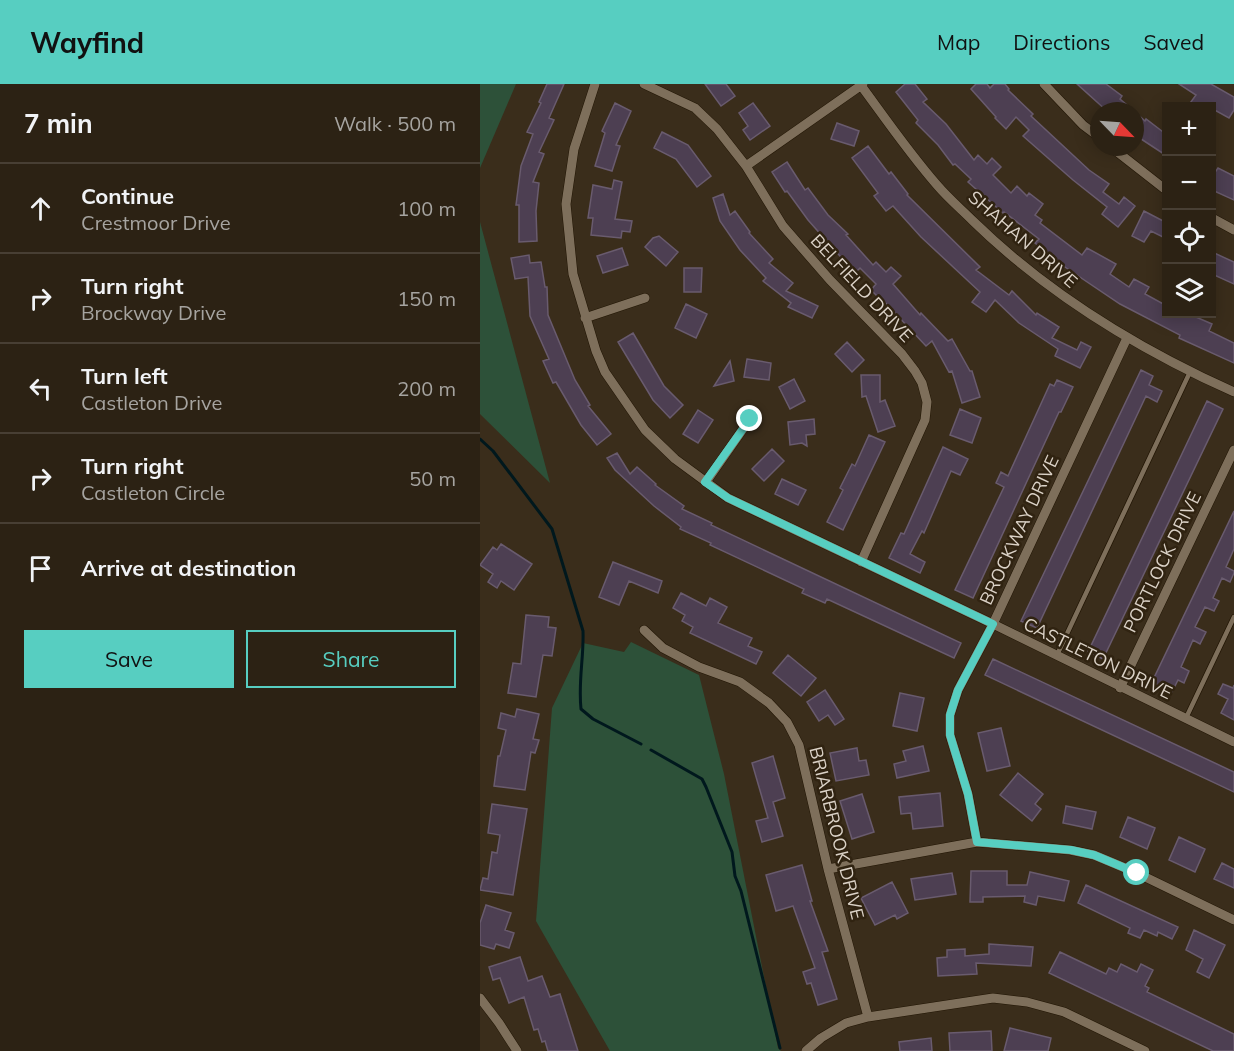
<!DOCTYPE html>
<meta charset="utf-8">
<style>
body{margin:0;font-family:Mulish,sans-serif;background:#382f22;color:#f1f3f6}
.controls{position:absolute;right:18px;top:18px;display:grid;overflow:hidden;border-radius:0px;box-shadow:0 3px 15px #0003}
.controls button{width:54px;height:54px;display:grid;place-items:center;padding:0;border:0;border-bottom:2px solid #483f34;background:#2c2214;color:#f1f3f6;font:30px sans-serif}
.compass{position:absolute;left:610px;top:18px;width:54px;height:54px;border-radius:50%;background:#2c2214;box-shadow:0 3px 15px #0003;rotate:115deg}
.stop{position:absolute;width:18px;height:18px;margin:-14px;border:4px solid #57cec1;border-radius:50%;background:#fff}
.stop.end{background:#57cec1;border-color:#fff;box-shadow:0 2px 6px #0008}
.list{margin:0;padding:0;list-style:none}
h2{display:flex;justify-content:space-between;align-items:center;height:78px;margin:0;padding:0 24px;font-size:26px}
h2 small{font-size:20px;font-weight:400;color:#a6a4a0}
.list li{display:grid;grid-template-columns:39px 1fr auto;gap:18px;align-items:center;box-sizing:border-box;height:90px;padding:0 24px;border-top:2px solid #483f34}
.list b{display:block;font-size:22px;white-space:nowrap}
.list p{margin:0;font-size:20px;white-space:nowrap;color:#a6a4a0}
.list em{font-size:20px;font-style:normal;color:#a6a4a0}
.actions{display:flex;gap:12px;padding:18px 24px}
.actions a{flex:1;padding:14px 0;border:2px solid #57cec1;border-radius:0px;text-align:center;font-size:21px;color:#57cec1}
.actions .main{background:#57cec1;color:#111}
.icon{flex:none;width:33px;height:33px;fill:none;stroke:currentColor;stroke-width:2;stroke-linecap:round;stroke-linejoin:round}
.map{position:relative;flex:none;width:754px;height:967px;overflow:hidden}
header{display:flex;align-items:center;gap:36px;box-sizing:border-box;height:84px;padding:0 30px;background:#57cec1;color:#111}
header strong{font-size:28px}
nav{display:flex;gap:33px;margin-inline-start:auto;font-size:21px}
main{display:flex}
aside{flex:1;background:#2c2214}
.map>svg:first-child{display:block}
.green{fill:#2d5139}
.lines{fill:none;stroke-linecap:round;stroke-linejoin:round}
.stream{stroke:#00181d;stroke-width:3}
.building{fill:#4d3f52;stroke:#695b6e;stroke-width:1.5}
.lane-casing{stroke:#211504;stroke-width:6}
.street-casing{stroke:#211504;stroke-width:10}
.lane{stroke:#7e6f5b;stroke-width:4.5}
.street{stroke:#7e6f5b;stroke-width:9}
.route{stroke:#57cec1;stroke-width:8}
.labels{text-anchor:middle;dominant-baseline:central;stroke-width:5;stroke-linejoin:round;paint-order:stroke}
.street-label{font-size:18px;fill:#dbd2c7;stroke:#302311}
</style>
<header>
<strong>Wayfind</strong>
<nav><a>Map</a><a>Directions</a><a>Saved</a></nav>
</header>
<main>
<aside>
<h2>7 min<small>Walk · 500 m</small></h2>
<ul class="list">
<li><svg class="icon" aria-label="ahead" viewBox="0 0 24 24"><path d="M12 20V5M6 11l6-6 6 6"/></svg><div><b>Continue</b><p>Crestmoor Drive</p></div><em>100 m</em></li>
<li><svg class="icon" aria-label="right" viewBox="0 0 24 24"><path d="M7 20v-9h11M14 6l5 5-5 5"/></svg><div><b>Turn right</b><p>Brockway Drive</p></div><em>150 m</em></li>
<li><svg class="icon" aria-label="left" viewBox="0 0 24 24"><path d="M17 20v-9H6M10 6l-5 5 5 5"/></svg><div><b>Turn left</b><p>Castleton Drive</p></div><em>200 m</em></li>
<li><svg class="icon" aria-label="right" viewBox="0 0 24 24"><path d="M7 20v-9h11M14 6l5 5-5 5"/></svg><div><b>Turn right</b><p>Castleton Circle</p></div><em>50 m</em></li>
<li><svg class="icon" aria-label="arrive" viewBox="0 0 24 24"><path d="M6 21V4h12l-3 4 3 4H6"/></svg><div><b>Arrive at destination</b></div></li>
</ul>
<div class="actions"><a class="main">Save</a><a>Share</a></div>
</aside>
<div class="map">
<svg width="754" height="967" viewBox="0 0 754 967">
<rect width="100%" height="100%" fill="#3a2d1b"/>
<!-- green -->
<path class="green" d="M0,0H36L0,84Z
M0,138L70,399L0,330Z
M151,558L219,591L244,690L298,964L301,967H130L56,837L72,624L103,559L144,568Z"/>
<g class="lines">
<!-- stream -->
<path class="stream" d="M0,355L13,367L72,445L103,547C104,574 98,597 101,625L113,635L161,660
M171,666L222,695L226,703L252,768L255,792L261,807L300,964"/>
</g>
<!-- building -->
<path class="building" d="M67,0H84L69,34L74,36L59,68L64,70L53,98L59,99L56,127L57,157L39,158V121H36L41,82L53,50L47,48L61,19L59,18Z
M225,0H246L255,12L241,22Z
M425,0H435L447,15L443,18L466,40L494,76L498,71L507,80L512,74L521,83L513,91L531,109L537,102L547,112L549,109L563,120L555,131L562,136L560,139L602,171L607,164L636,180L630,190L649,203L654,195L669,203L665,210L687,222V230H709L732,240L729,247L754,259V279L699,254L700,251L640,220L582,181L555,159L559,155L524,128L523,129L488,98L491,95L475,80L473,81L458,61L436,39L438,36L416,8Z
M496,0H507L510,4L514,0H525L529,5L528,6L553,30L551,32L609,86L629,100L623,108L639,120L644,113L655,122L638,143L622,130L627,123L593,96L543,52L549,46L536,33L526,45L515,34L516,33L491,5Z
M597,0H626L642,12L640,15L654,27H627Z
M699,0H731L754,13V26L749,34L722,19L719,22H708L716,11Z
M135,19L151,27L136,61L140,62L132,87L115,82L125,49L122,47Z
M273,19L290,42L270,56L263,46L268,42L259,29Z
M655,28L665,37L666,35L687,51V72L655,51Z
M357,39L379,47L374,62L351,55Z
M182,48L208,61L231,92L217,103L196,75L174,64Z
M388,62L409,90L411,88L428,110L427,111L500,183L496,186L529,211L532,207L556,231L557,229L579,243L572,254L597,266L601,258L611,263L600,284L575,272L578,265L539,239L515,216L506,228L492,218L500,208L441,153L413,122L406,127L394,112L398,109L372,74Z
M307,78L325,106L328,104L348,131L368,150L366,151L393,181L396,178L406,188L411,183L421,192L413,200L440,231L441,229L468,257L472,255L490,287H492L500,313L482,319L472,287L469,288L452,257L446,262L400,213L399,214L391,206L396,200L380,184L375,189L328,136L307,107L305,108L292,88Z
M732,84L736,87L738,84L754,92V116L732,106Z
M134,96L142,98L135,135L152,137L150,148L142,147L141,154L111,151L113,134H108L113,101L132,105Z
M243,110L250,131L255,127L270,148L269,149L293,175L289,179L313,199L306,207L338,222L332,234L308,223L311,219L283,197L286,194L260,166L240,137L233,114Z
M664,127L687,139V155L671,147L664,158L652,152Z
M179,152L198,168L186,182L165,163L173,154Z
M142,164L148,181L123,189L117,172Z
M732,168L754,178V200L732,190Z
M49,171L50,179L61,178L65,203H67L68,231L95,296L110,321L108,322L131,350L117,361L101,341L76,298L73,299L63,277L69,275L50,232L48,193L35,195L31,174Z
M204,184H222L221,208H204Z
M206,220L227,230L216,254L195,244Z
M153,249L184,302L203,321L190,334L173,316L138,258Z
M367,258L384,276L372,288L355,270Z
M267,275L291,279L289,296L264,293Z
M250,277L254,297L234,302Z
M661,286L673,292L669,301L682,307L677,318L666,312L557,544L541,537Z
M381,291H400V318L405,316L415,342L398,348L386,312L382,313Z
M314,295L325,317L310,325L299,303Z
M577,296L593,303L581,328H579L493,514L475,506L524,403L516,399L521,388L528,392L570,300L574,302Z
M727,317L743,325L623,575L608,568Z
M480,325L501,334L492,359L470,351Z
M218,326L233,336L218,359L203,350Z
M334,335L335,350L326,351L327,362L322,359L310,361L308,338Z
M389,351L405,358L363,446L347,438L363,406L360,404L372,380L375,382Z
M463,363L488,375L480,391L471,387L444,449L442,447L430,470L445,478L440,489L409,474L421,449L424,450Z
M292,365L304,377L284,397L272,385Z
M137,369L150,390L157,383L176,400L175,401L204,422L202,425L232,439L231,441L481,559L474,574L347,515L345,519L322,509L324,505L230,461L231,459L200,445L201,443L174,422L135,386L127,374Z
M302,395L326,406L318,421L295,410Z
M754,427V465L746,483L754,487V489L750,498L742,494L733,514L739,517L734,527L725,523L715,543L726,548L720,560L713,556L701,583L709,587L704,599L698,596L692,608L672,598Z
M21,460L52,480L34,506L21,497L17,504L8,498L13,490L0,481L13,463L17,466Z
M133,478L182,497L178,509L149,497L139,521L119,513Z
M201,509L226,522L230,514L247,523L238,539L272,554L268,562L282,568L276,580L210,549L213,543L202,537L205,531L193,524Z
M46,531L69,533L68,543L76,544L72,572L63,571L56,613L28,609L33,579L41,580Z
M308,571L336,594L321,612L293,589Z
M513,575L754,688V708L505,591Z
M743,600L753,604L754,601V636L741,629L748,615L738,610Z
M345,606L364,635L355,641L348,631L339,637L327,618Z
M420,609L444,614L437,647L413,642Z
M37,625L59,630L53,655L59,656L55,669L51,668L45,706L14,702L18,672H20L26,646L18,644L21,629L35,633Z
M521,644L530,682L507,687L498,649Z
M443,662L449,687L417,694L414,680L426,677L423,667Z
M377,664L379,677L386,676L389,691L356,697L350,669Z
M293,672L305,714L293,718L303,752L282,758L276,737L288,734L272,679Z
M538,689L563,710L555,720L561,725L552,737L520,711Z
M460,709L463,742L433,745L431,729L421,730L419,713Z
M382,710L394,748L372,755L360,717Z
M12,720L47,725L33,811L0,806L3,794L8,795L12,768L17,769L20,751L8,749Z
M586,722L616,728L612,745L583,739Z
M648,733L675,744L667,765L640,753Z
M699,753L725,765L715,788L689,776Z
M742,779L754,785V804L734,795Z
M322,781L332,817H330L348,867L342,868L357,915L338,921L331,899L327,900L323,888L335,884L313,822L296,827L286,791Z
M491,787H527V801H547L550,788L589,797L584,817L558,812L556,821L544,818L545,812L503,813V818H490Z
M472,789L476,810L435,816L431,795Z
M412,798L428,829L417,835L415,831L395,841L381,814Z
M606,801L698,843L692,855L678,848L677,852L664,846L660,854L648,849L650,844L598,819Z
M6,821L31,829L25,846L34,849L29,864L16,860L14,865L0,861V839Z
M714,846L745,861L729,894L717,888L723,875L706,866Z
M509,860L553,863L551,882L496,879L497,890L458,892L457,874L467,873V866L485,865V872L509,870Z
M580,868L626,890L629,884L637,888L641,880L657,888L661,880L673,886L665,902L669,904L667,908L754,950V967H733L569,889Z
M40,873L48,897L62,892L70,913L80,910L98,967H68L65,957L62,958L58,945L54,946L44,913L29,919L20,894L13,896L9,883Z
M530,944L571,954L568,967H524Z
M511,947L512,967H470L469,949Z
M451,954L452,967H420L419,958Z"/>
<g class="lines">
<defs>
<path id="lane" d="M577,571L710,288
M706,634L754,533"/>
<path id="street" d="M115,0L94,65L86,120L93,190L116,267L125,288L165,346L195,375L248,414L513,540L754,658
M164,0L215,24L237,45L266,82L303,142L350,196L422,270L435,287L442,299L447,318L445,336L381,478
M380,0C405,34 429,69 457,101C468,114 481,125 493,137C569,211 658,265 754,308
M564,0L603,41L619,53
M631,63L686,106
M266,82L383,0
M732,134L754,146
M105,234L165,214
M226,398L270,335
M164,546L183,564L219,583L260,598L289,619L307,638L319,661L348,785L388,933
M640,604L754,366
M497,758L488,710L470,651V631L478,606L513,540L647,254
M348,785L497,758L590,766L614,771L657,789L754,836
M0,914L19,939L37,967
M326,967L341,954L366,939L388,933L513,914L547,918L584,928L665,967"/>
</defs>
<!-- lane casing -->
<use href="#lane" class="lane-casing"/>
<!-- street casing -->
<use href="#street" class="street-casing"/>
<!-- lane -->
<use href="#lane" class="lane"/>
<!-- street -->
<use href="#street" class="street"/>
</g>
<g class="lines">
<!-- route -->
<path class="route" d="M270,335L225,398L248,414L513,540L478,606L470,631V651L488,710L497,758L591,766L614,771L657,789"/>
</g>
<g class="labels">
<!-- street labels -->
<g class="street-label">
<text transform="translate(543 155) rotate(41)">SHAHAN DRIVE</text>
<text transform="translate(382 204) rotate(47)">BELFIELD DRIVE</text>
<text transform="translate(539 446) rotate(-65)">BROCKWAY DRIVE</text>
<text transform="translate(682 478) rotate(-64)">PORTLOCK DRIVE</text>
<text transform="translate(618 574) rotate(26)">CASTLETON DRIVE</text>
<text transform="translate(357 749) rotate(76)">BRIARBROOK DRIVE</text>
</g>
</g>
</svg>
<div class="controls">
<button>+</button>
<button>−</button>
<button><svg class="icon" aria-label="locate" viewBox="0 0 24 24"><circle cx="12" cy="12" r="6"/><path d="M12 2v4M12 18v4M2 12h4M18 12h4"/></svg></button>
<button><svg class="icon" aria-label="layers" viewBox="0 0 24 24"><path d="M12 4l9 5-9 5-9-5zM3 14l9 5 9-5"/></svg></button>
</div>
<svg class="compass" viewBox="-18 -18 36 36"><path d="M0-13l5 13h-10z" fill="#e53935"/><path d="M0 13l5-13h-10z" fill="#a6a4a0"/></svg>
<div class="stop" style="left:657px;top:789px"></div>
<div class="stop end" style="left:270px;top:335px"></div>
</div>
</main>
